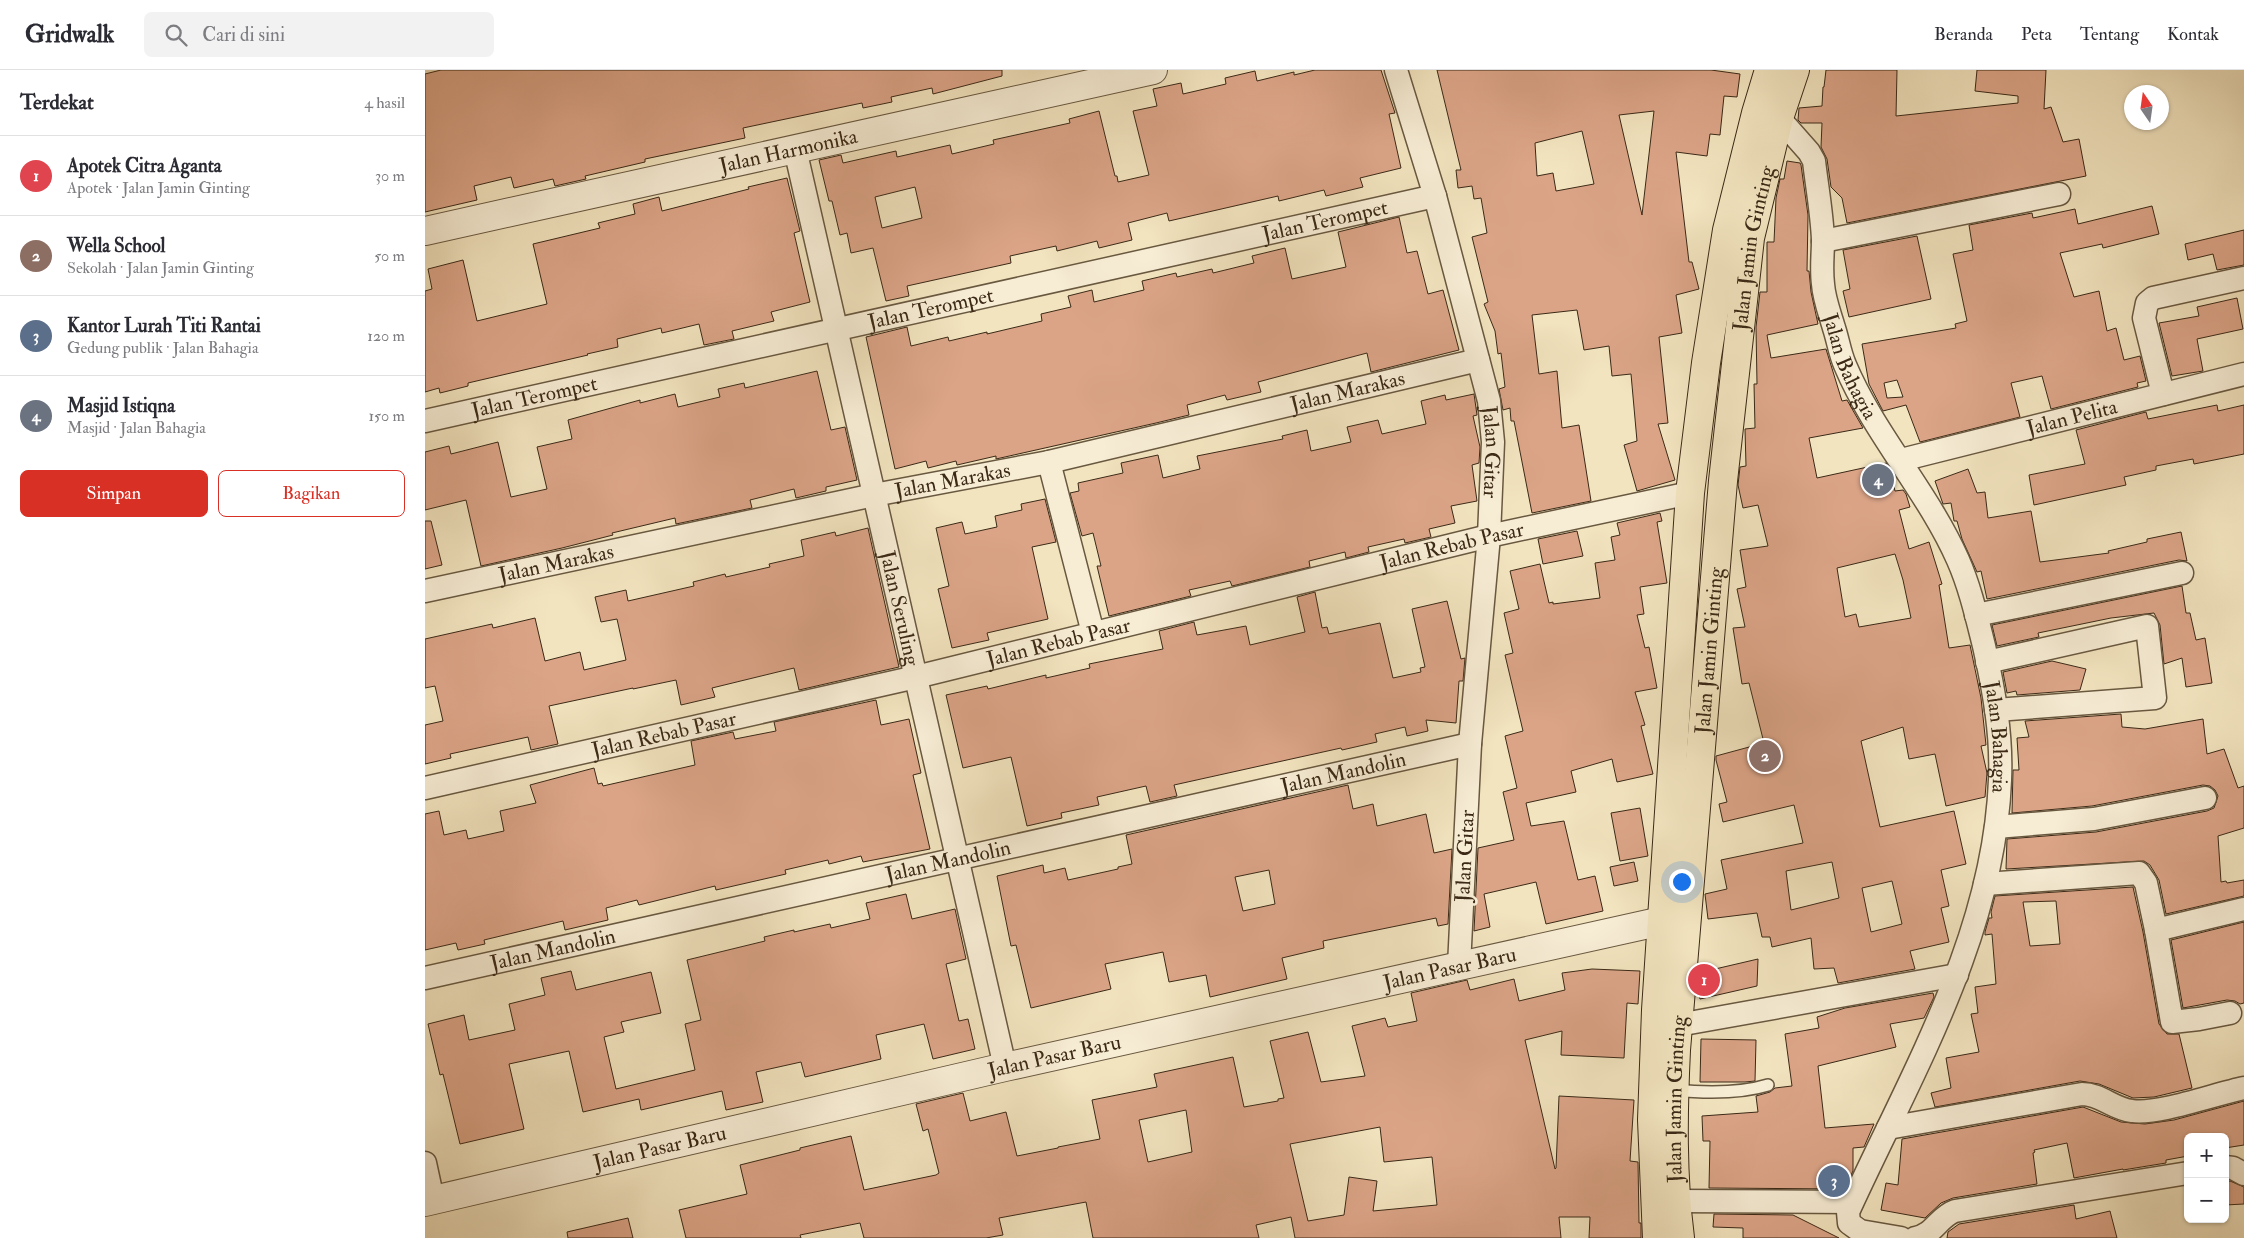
<!DOCTYPE html>
<html lang="id">
<meta charset="utf-8">
<style>
body{margin:0;font-family:"IM FELL Double Pica",serif;background:#f2f2f3;color:#2b2b33}
.controls{position:absolute;right:15px;bottom:15px;display:grid;overflow:hidden;border-radius:8px;box-shadow:0 1px 4px #0004}
.controls button{width:45px;height:45px;display:grid;place-items:center;padding:0;border:0;border-bottom:1px solid #e1e1e2;background:#fff;color:#2b2b33;font:25px sans-serif}
.compass{position:absolute;left:1699px;top:15px;width:45px;height:45px;border-radius:50%;background:#fff;box-shadow:0 1px 4px #0004;rotate:347deg}
.you{position:absolute;left:1256px;top:811px;width:18px;height:18px;margin:-12px;border:4px solid #fff;border-radius:50%;background:#1a73e8;box-shadow:0 0 0 8px #1a73e833}
.badge{display:grid;place-items:center;width:32px;height:32px;border-radius:50%;background:#d93025;color:#fff;font-size:16px;font-weight:700}
.pin{position:absolute;translate:-50% -50%;border:2px solid #fff;box-shadow:0 1px 5px #0006}
.list{margin:0;padding:0;list-style:none}
h2{display:flex;justify-content:space-between;align-items:center;height:65px;margin:0;padding:0 20px;font-size:21px}
h2 small{font-size:16px;font-weight:400;color:#7c7c81}
.list li{display:grid;grid-template-columns:32px 1fr auto;gap:15px;align-items:center;box-sizing:border-box;height:80px;padding:0 20px;border-top:1px solid #e1e1e2}
.list b{display:block;font-size:19px;white-space:nowrap}
.list p{margin:0;font-size:16px;white-space:nowrap;color:#7c7c81}
.list em{font-size:16px;font-style:normal;color:#7c7c81}
.actions{display:flex;gap:10px;padding:15px 20px}
.actions a{flex:1;padding:11px 0;border:1px solid #d93025;border-radius:8px;text-align:center;font-size:18px;color:#d93025}
.actions .main{background:#d93025;color:#fff}
.icon{flex:none;width:28px;height:28px;fill:none;stroke:currentColor;stroke-width:2;stroke-linecap:round;stroke-linejoin:round}
.map{position:relative;flex:none;width:1819px;height:1168px;overflow:hidden}
header{display:flex;align-items:center;gap:30px;box-sizing:border-box;height:70px;padding:0 25px;background:#fff;border-bottom:1px solid #e1e1e2}
header strong{font-size:24px}
nav{display:flex;gap:28px;margin-inline-start:auto;font-size:18px}
.search{width:350px;height:45px;background:#f2f2f3;display:flex;align-items:center;gap:12px;box-sizing:border-box;padding:0 18px;border-radius:8px;color:#7c7c81;font-size:19px}
main{display:flex}
aside{flex:1;background:#fff}
.map>svg:first-child{display:block}
.building{fill:#dba487;stroke:#3b2916;fill-rule:evenodd}
.lines{fill:none;stroke-linecap:round;stroke-linejoin:round}
.service-casing{stroke:#695840;stroke-width:14}
.minor-casing{stroke:#695840;stroke-width:25}
.tertiary-casing{stroke:#695840;stroke-width:30}
.primary-casing{stroke:#3b2916;stroke-width:30}
.service{stroke:#f7edd5;stroke-width:11}
.minor{stroke:#f7edd5;stroke-width:22}
.tertiary{stroke:#f7edd5;stroke-width:28}
.primary{stroke:#f2e4bf;stroke-width:28}
.labels{text-anchor:middle;dominant-baseline:central;stroke-width:5;stroke-linejoin:round;paint-order:stroke}
.street-label{font-size:21px;fill:#3b2916;stroke:#f7edd5}
</style>
<header>
<strong>Gridwalk</strong>
<div class="search"><svg class="icon" aria-label="search" viewBox="0 0 24 24"><circle cx="10" cy="10" r="6"/><path d="M15 15l6 6"/></svg>Cari di sini</div>
<nav><a>Beranda</a><a>Peta</a><a>Tentang</a><a>Kontak</a></nav>
</header>
<main>
<aside>
<h2>Terdekat<small>4 hasil</small></h2>
<ul class="list">
<li><span class="badge" style="background:#e0444e">1</span><div><b>Apotek Citra Aganta</b><p>Apotek · Jalan Jamin Ginting</p></div><em>30 m</em></li>
<li><span class="badge" style="background:#8d6e63">2</span><div><b>Wella School</b><p>Sekolah · Jalan Jamin Ginting</p></div><em>50 m</em></li>
<li><span class="badge" style="background:#5c6f8a">3</span><div><b>Kantor Lurah Titi Rantai</b><p>Gedung publik · Jalan Bahagia</p></div><em>120 m</em></li>
<li><span class="badge" style="background:#6b7280">4</span><div><b>Masjid Istiqna</b><p>Masjid · Jalan Bahagia</p></div><em>150 m</em></li>
</ul>
<div class="actions"><a class="main">Simpan</a><a>Bagikan</a></div>
</aside>
<div class="map">
<svg width="1819" height="1168" viewBox="0 0 1819 1168">
<rect width="100%" height="100%" fill="#f2e4bf"/>
<filter id="stains"><feTurbulence type="fractalNoise" baseFrequency=".004" numOctaves="4"/><feColorMatrix values="0 0 0 0 .2 0 0 0 0 .09 0 0 0 0 .02 0 0 0 .5 -.17"/></filter>
<radialGradient id="worn" r=".72"><stop offset=".6" stop-color="#630" stop-opacity="0"/><stop offset="1" stop-color="#630" stop-opacity=".3"/></radialGradient>
<!-- building -->
<path class="building" d="M16,0H577V6L508,24L507,18L466,27L467,32L438,38L437,33L318,58L320,68L220,89V92L160,106L161,109L130,116L128,109L89,118L86,107L49,116L52,130L0,142V4Z
M890,0H956L970,43L964,44L976,98L935,108L938,117L901,126L899,120L854,131L853,126L744,151L742,143L703,153L707,170L674,178L672,171L632,181L631,176L585,186L586,193L482,216L484,226L461,231L448,178L426,183L422,163L415,165L407,131H404L394,90L416,85L418,93L471,81L472,87L525,75L527,84L569,74L568,70L645,53L644,49L674,41L690,106H692L693,112L724,105L708,41L732,36L728,19L756,13L758,24L801,14L800,8L830,1L832,11L869,2V5ZM490,117L497,148L457,158L450,127Z
M1012,0H1286L1315,4L1312,27L1299,26L1295,65L1285,64L1282,86L1251,82L1264,192H1267L1274,219L1251,225L1257,263L1234,267L1243,353L1233,354L1250,410L1212,421L1199,375L1212,371L1206,304L1187,306L1184,276L1159,280L1152,240L1107,245L1114,304L1132,301L1137,358L1154,355L1166,431L1107,443L1089,351H1086L1085,338L1078,340L1074,319L1080,317L1076,283L1073,284L1070,261L1059,234L1063,232L1047,167L1062,163L1056,128L1049,129L1047,116L1033,118L1031,100H1036ZM1229,41L1217,145L1194,45ZM1157,61L1169,114L1131,121L1128,103L1112,106L1110,73Z
M1401,0H1472L1471,46L1593,33V26L1550,21L1552,0H1621L1619,39L1626,37L1638,72L1654,69L1661,106L1422,153L1417,128L1406,117L1402,89L1396,77L1397,53H1376L1373,50L1374,38L1397,36L1398,17H1399Z
M1362,91L1375,93L1376,95L1383,145L1382,201H1384L1386,222L1393,254L1342,265L1346,288L1401,279L1417,331L1422,330L1438,358L1384,368L1392,408L1461,393L1465,400L1470,421L1478,420L1481,424L1485,437L1474,440L1484,479L1504,472L1517,514L1514,515L1524,578L1545,575L1556,628L1561,675L1556,676L1562,703L1560,727L1521,736L1510,684L1484,689L1478,657L1436,671L1455,757L1529,741L1541,794L1516,800L1524,836L1516,838L1524,872L1485,881L1490,899L1413,913L1409,898L1389,899L1386,868L1347,877L1345,867H1337L1332,843L1283,849L1280,824L1302,819L1296,790L1378,773L1369,735L1298,752L1294,734L1302,732L1291,690V686L1339,673L1324,613L1317,614L1308,558L1320,557L1312,519L1321,517L1315,480L1343,476L1333,435L1318,438L1313,415L1315,397L1321,396L1320,359L1330,358L1329,314H1332L1331,257L1335,222H1342V172H1349L1351,128L1355,109H1359ZM1470,484L1478,510L1486,548L1434,557L1431,544L1420,547L1412,498ZM1407,792L1414,828L1366,840L1361,801ZM1467,811L1477,854L1446,862L1437,818Z
M362,108L375,161L369,163L385,232L346,242L349,251L307,261L309,269L279,275L274,254L237,263L236,258L192,269L193,277L162,284L163,285L43,313V316L15,323L14,318L0,322V221L7,219L3,199L38,190L52,251L122,234L108,174L175,158L173,153L210,144L208,134L234,127L237,141L324,119L323,117Z
M1727,136L1734,164L1678,178L1677,174L1635,183L1649,227L1674,221L1682,261L1691,258L1699,290L1715,286L1721,311L1712,313L1713,317L1626,339L1617,306L1586,313L1595,347L1495,372L1481,335L1458,341L1444,314L1437,274L1531,258L1530,254L1542,251L1528,184L1548,180L1544,155L1607,143L1608,148L1650,139L1653,154ZM1472,310L1478,327L1462,328L1459,313Z
M974,147L982,183L992,181L1003,224L1018,220L1034,280L946,302L942,283L833,312L836,322L802,330L800,325L762,335L764,345L731,353L571,389V386L532,395L531,391L503,398L501,391L470,399L441,267L482,257L486,276L523,267L524,271L562,262V264L617,251L616,244L646,237L643,226L667,220L669,232L719,220L717,211L751,203L752,207L787,199L788,203L829,193L827,186L860,178L867,209L921,197L913,162Z
M1819,160V195L1792,200L1788,184L1763,190L1760,174Z
M1492,166L1506,229L1424,247L1418,221L1425,219L1418,180Z
M1812,228L1818,259L1772,269L1778,301L1747,306L1734,253L1774,246L1772,237Z
M392,301L406,360L420,357L432,410L401,417V421L371,428L369,419L325,430L327,438L251,454L250,448L187,463L188,465L137,478L56,496L41,430L0,440V382L24,376L26,384L73,372L86,427L122,419L112,377L147,369L143,350L215,330V333L250,324L253,337L295,327L293,319L319,313L320,318Z
M1049,324L1052,345L1048,346L1055,377L1054,393L1047,395L1052,431L1026,436L1030,453L1004,459L1006,467L980,473L979,469L943,477L944,482L921,488L920,482L884,491L885,497L807,516L805,511L764,520L766,526L684,546L672,496H676L668,463L657,466L645,423L654,421L653,413L698,403L696,393L733,385L738,408L775,399L772,386L858,369L857,366L882,360L886,381L926,372L922,357L953,350L957,364L1001,354L996,331L1020,325L1021,330Z
M1792,335L1793,341L1819,335V384L1769,394L1768,389L1731,396V400L1699,407L1701,415L1609,435L1604,405L1660,394L1651,360L1721,342L1723,349Z
M1543,399L1552,423L1560,422L1563,448L1606,441L1615,492L1684,483L1683,481L1722,472V469L1756,462L1762,491L1754,490L1562,529L1556,501L1552,502L1537,469L1532,451H1529L1526,433L1518,434L1510,411Z
M620,429L631,472L607,477L623,549L562,563L564,570L527,578L513,519L524,516L511,458L537,452L540,464L572,457L570,446L597,440L596,434Z
M1235,443L1237,451L1232,452L1242,513L1215,517L1219,544L1212,545L1220,578L1224,577L1232,618L1210,622L1220,655L1216,656L1228,704L1192,712L1187,689L1146,701L1151,722L1101,733L1106,756L1139,751L1153,810L1170,806L1178,841L1121,854L1111,812L1059,824L1065,857L1049,861L1053,778L1089,770L1078,722L1092,718L1080,666L1098,661L1080,585L1088,583L1079,543L1094,539L1085,501L1115,494L1124,533L1128,532V534L1175,528L1170,493L1190,490L1186,467L1195,465L1192,453Z
M0,451H6L17,495L0,499Z
M443,458L474,597L374,620L369,598L287,618L290,627L256,635L251,610L208,619V618L124,636L133,674L106,680L103,667L25,684L26,688L0,694V655L18,651L10,616L0,618V569L67,554L68,558L110,548L120,591L155,582L159,600L201,590L192,549L176,552L170,527L201,520L203,531L269,516L268,512L300,504L301,507L345,497L344,494L379,486L376,470L410,462L411,466Z
M1152,461L1158,486L1118,494L1113,469Z
M1757,516L1761,543H1765L1771,570L1780,568L1787,613L1761,617L1757,588L1739,594L1735,555L1729,543L1686,548L1613,563L1614,567L1572,576L1567,555Z
M890,522L897,558L902,557L904,564L955,553L968,608L996,602L995,598L1000,597L987,539L1022,531L1036,589L1040,588L1038,611H1034L1031,653L1001,650L1003,661L982,666L980,657L950,664L952,672L917,680L916,678L749,715L752,726L725,732L721,716L672,727L674,735L636,743L637,748L602,756L586,687L538,698L521,625L562,616L563,619L621,605V608L665,598L664,594L738,579L734,561L769,552L772,565L821,556L825,575L880,562L872,527Z
M1627,591L1661,599L1655,620L1592,625L1591,621L1582,623L1578,602Z
M451,630L456,655L484,649L496,703L488,705L505,779L438,792L436,786L404,794L403,790L360,800L361,804L291,820L290,816L214,835L212,830L181,838L183,850L140,860L138,851L59,870L60,874L33,880L31,873L0,880V744L14,741L19,765L41,760L43,769L79,761L75,741L111,733L105,715L169,698L173,714L177,713L178,716L270,695L266,671L308,662L310,669L351,661L349,652Z
M1696,644L1697,657L1720,659L1778,649L1782,684L1799,679L1813,718L1819,716V758L1793,766L1796,812L1801,811L1802,813L1819,810V826L1741,844L1734,810L1725,795L1719,791L1581,799L1582,769L1671,762L1782,741L1789,738L1793,726L1790,720L1785,716L1778,715L1667,736L1587,743L1588,700H1594L1592,668L1604,667L1600,651Z
M923,715L928,739L948,734L952,756L1001,744L1009,783L1027,779L1023,854L1013,856L1011,848L898,871L899,878L857,888L862,909L785,927L781,905L744,912L738,882L680,894L686,919L606,938L591,875L586,876L572,806L618,795L619,803L640,798L643,810L693,799V797L707,794L701,765ZM844,800L850,834L818,841L810,807Z
M1215,738L1223,786L1195,791L1186,743Z
M1209,792L1213,811L1189,816L1185,797Z
M1708,817L1718,862L1734,954L1742,964H1754L1767,1018L1729,1027L1708,1028L1674,1014L1655,1011L1510,1037L1506,1023L1526,1018L1521,988L1554,982L1546,944L1553,943L1550,917L1571,914L1567,864L1560,865V862L1564,848H1567L1566,842L1570,826ZM1631,831L1635,874L1605,876L1598,832Z
M481,824L487,849L530,839L541,889L521,894L534,951L543,949L550,979L508,989L499,954L451,965L456,989L380,1007L376,992L331,1002L338,1032L301,1040L297,1021L216,1040L214,1029L158,1042L144,981L84,994L99,1059L35,1074L18,1004L15,1005L3,954L39,945L44,970L90,960L84,934L120,925L116,908L146,901L151,920L226,902L236,943L196,952L199,962L179,967L191,1019L270,1000L260,954L276,950L262,890L340,871L339,867L369,860V862L405,854L406,858L445,849L441,833Z
M1819,852V933L1815,934L1810,931L1802,930L1758,938L1746,870Z
M1333,889L1332,916L1275,929L1272,916L1273,903Z
M1167,899L1215,901L1213,934L1202,933L1199,988L1136,985L1137,961L1100,970L1130,1099L1131,1098L1134,1026L1209,1030L1205,1091L1213,1092L1214,1153H1216V1168H1164L1165,1147H1134L1136,1168H870L866,1147L831,1155L834,1168H668L661,1132L574,1148L578,1165L561,1168H439L435,1153L375,1165L376,1168H261L254,1140L322,1124L315,1095L375,1080V1078L426,1066L439,1120L511,1105L514,1103L503,1059L498,1061L491,1034L538,1023L545,1051L581,1042L592,1086L633,1078V1077L675,1069L667,1030L732,1017L729,1004L808,987L819,1037L853,1031V1029L859,1028L845,971L883,962L896,1012L940,1006L927,956L960,948L963,957L992,951L986,923L1042,910L1045,920L1089,909L1094,931L1140,920L1137,903ZM761,1040L767,1082L723,1092L714,1050ZM955,1057L959,1092L1007,1087L1012,1135L948,1141L952,1111L924,1107L919,1145L883,1151L865,1074Z
M1508,923L1509,927L1499,948L1465,954L1471,977L1393,996L1400,1058L1449,1054L1439,1077L1428,1078V1101L1419,1119L1284,1118L1285,1071H1278L1277,1046L1333,1042L1331,1026L1345,1022L1350,1018L1367,1016L1360,964L1394,958L1392,947L1420,938Z
M1276,969L1331,970L1330,1011L1320,1012H1275Z
M1819,1031V1075L1800,1078V1067H1763V1086L1741,1090V1093L1698,1100V1099L1649,1108L1642,1073L1609,1080L1610,1082L1608,1083L1612,1114L1528,1128L1516,1133L1500,1148L1456,1140L1461,1113L1473,1115L1477,1069L1658,1037L1696,1052L1720,1054L1749,1050Z
M1805,1111L1819,1117V1134L1800,1135V1112Z
M1649,1135L1651,1149L1685,1141L1692,1168H1522L1523,1162L1534,1154Z
M1289,1144L1368,1145L1414,1168H1318V1158L1288,1157Z
M203,1148L208,1168H143L142,1162Z"/>
<g class="lines">
<defs>
<path id="service" d="M1249,1020C1280,1023 1314,1024 1343,1015"/>
<g id="minor">
<path id="s1" d="M971,0L1010,126L1064,331L1068,372L1064,466L1045,674L1034,896"/>
<path id="s2" d="M1354,48L1384,82L1389,91C1392,117 1397,144 1398,170C1398,184 1396,199 1398,214C1399,229 1405,244 1409,258C1413,270 1415,284 1420,295C1449,364 1503,422 1533,490C1545,517 1552,548 1559,576C1569,620 1577,665 1575,710C1569,866 1486,1004 1423,1142L1424,1153L1435,1161L1476,1168"/>
<path id="s3" d="M370,79L580,997"/>
<path d="M1398,171L1634,124"/>
<path d="M1738,324L1719,248L1722,233L1728,228L1819,208"/>
<path id="s4" d="M0,351L1010,126"/>
<path id="s5" d="M1476,390L1819,304"/>
<path d="M624,392L668,563"/>
<path id="s6" d="M0,521L449,425L624,392L1053,290"/>
<path d="M1551,545L1757,503"/>
<path d="M1562,592L1722,556L1730,628L1571,640"/>
<path id="s7" d="M0,718L491,607L1064,466L1265,423"/>
<path d="M1571,757L1669,749L1780,728"/>
<path d="M1560,814L1714,803L1721,813L1731,860L1819,839"/>
<path d="M1731,860L1747,952L1774,949L1805,943"/>
<path id="s8" d="M0,908L1045,674"/>
<path d="M1253,955L1532,905"/>
<path d="M1463,1058L1657,1024C1676,1024 1688,1039 1707,1041C1733,1045 1790,1024 1819,1018"/>
<path d="M0,1093L8,1130"/>
<path d="M1800,1097L1808,1098L1819,1104"/>
<path d="M1250,1131L1427,1132"/>
<path d="M1490,1168C1509,1165 1513,1147 1530,1141L1763,1103"/>
</g>
<g id="tertiary">
<path id="s9" d="M0,161L728,0"/>
<path id="s10" d="M0,1132L580,997L1237,851L1259,848"/>
</g>
<g id="primary">
<path d="M1232,1168L1227,1050L1231,940L1265,423L1281,293L1302,160L1331,43L1344,0"/>
<path id="s11" d="M1255,1168C1247,1105 1248,1043 1251,980L1298,411L1325,168L1354,48L1370,0"/>
</g>
</defs>
<!-- service casing -->
<use href="#service" class="service-casing"/>
<!-- minor casing -->
<use href="#minor" class="minor-casing"/>
<!-- tertiary casing -->
<use href="#tertiary" class="tertiary-casing"/>
<!-- primary casing -->
<use href="#primary" class="primary-casing"/>
<!-- service -->
<use href="#service" class="service"/>
<!-- minor -->
<use href="#minor" class="minor"/>
<!-- tertiary -->
<use href="#tertiary" class="tertiary"/>
<!-- primary -->
<use href="#primary" class="primary"/>
</g>
<g class="labels">
<!-- street labels -->
<g class="street-label">
<text stroke="none"><textPath href="#s9" startOffset="372">Jalan Harmonika</textPath></text>
<text stroke="none"><textPath href="#s4" startOffset="922">Jalan Terompet</textPath></text>
<text stroke="none"><textPath href="#s11" startOffset="994">Jalan Jamin Ginting</textPath></text>
<text stroke="none"><textPath href="#s4" startOffset="518">Jalan Terompet</textPath></text>
<text stroke="none"><textPath href="#s2" startOffset="266">Jalan Bahagia</textPath></text>
<text stroke="none"><textPath href="#s6" startOffset="944">Jalan Marakas</textPath></text>
<text stroke="none"><textPath href="#s4" startOffset="112">Jalan Terompet</textPath></text>
<text stroke="none"><textPath href="#s5" startOffset="176">Jalan Pelita</textPath></text>
<text stroke="none"><textPath href="#s1" startOffset="395">Jalan Gitar</textPath></text>
<text stroke="none"><textPath href="#s6" startOffset="539">Jalan Marakas</textPath></text>
<text stroke="none"><textPath href="#s7" startOffset="1055">Jalan Rebab Pasar</textPath></text>
<text stroke="none"><textPath href="#s6" startOffset="134">Jalan Marakas</textPath></text>
<text stroke="none"><textPath href="#s3" startOffset="471">Jalan Seruling</textPath></text>
<text stroke="none"><textPath href="#s7" startOffset="650">Jalan Rebab Pasar</textPath></text>
<text stroke="none"><textPath href="#s11" startOffset="589">Jalan Jamin Ginting</textPath></text>
<text stroke="none"><textPath href="#s7" startOffset="245">Jalan Rebab Pasar</textPath></text>
<text stroke="none"><textPath href="#s2" startOffset="671">Jalan Bahagia</textPath></text>
<text stroke="none"><textPath href="#s8" startOffset="941">Jalan Mandolin</textPath></text>
<text transform="translate(1040 786) rotate(-87)">Jalan Gitar</text>
<text stroke="none"><textPath href="#s8" startOffset="536">Jalan Mandolin</textPath></text>
<text stroke="none"><textPath href="#s8" startOffset="131">Jalan Mandolin</textPath></text>
<text stroke="none"><textPath href="#s10" startOffset="1051">Jalan Pasar Baru</textPath></text>
<text stroke="none"><textPath href="#s10" startOffset="646">Jalan Pasar Baru</textPath></text>
<text stroke="none"><textPath href="#s11" startOffset="139">Jalan Jamin Ginting</textPath></text>
<text stroke="none"><textPath href="#s10" startOffset="241">Jalan Pasar Baru</textPath></text>
</g>
</g>
<rect width="100%" height="100%" filter="url(#stains)"/>
<rect width="100%" height="100%" fill="url(#worn)"/>
</svg>
<div class="controls">
<button>+</button>
<button>−</button>
</div>
<svg class="compass" viewBox="-18 -18 36 36"><path d="M0-13l5 13h-10z" fill="#e53935"/><path d="M0 13l5-13h-10z" fill="#7c7c81"/></svg>
<div class="you"></div>
<div class="pin badge" style="left:1279px;top:910px;background:#e0444e">1</div>
<div class="pin badge" style="left:1340px;top:686px;background:#8d6e63">2</div>
<div class="pin badge" style="left:1409px;top:1111px;background:#5c6f8a">3</div>
<div class="pin badge" style="left:1453px;top:410px;background:#6b7280">4</div>
</div>
</main>
